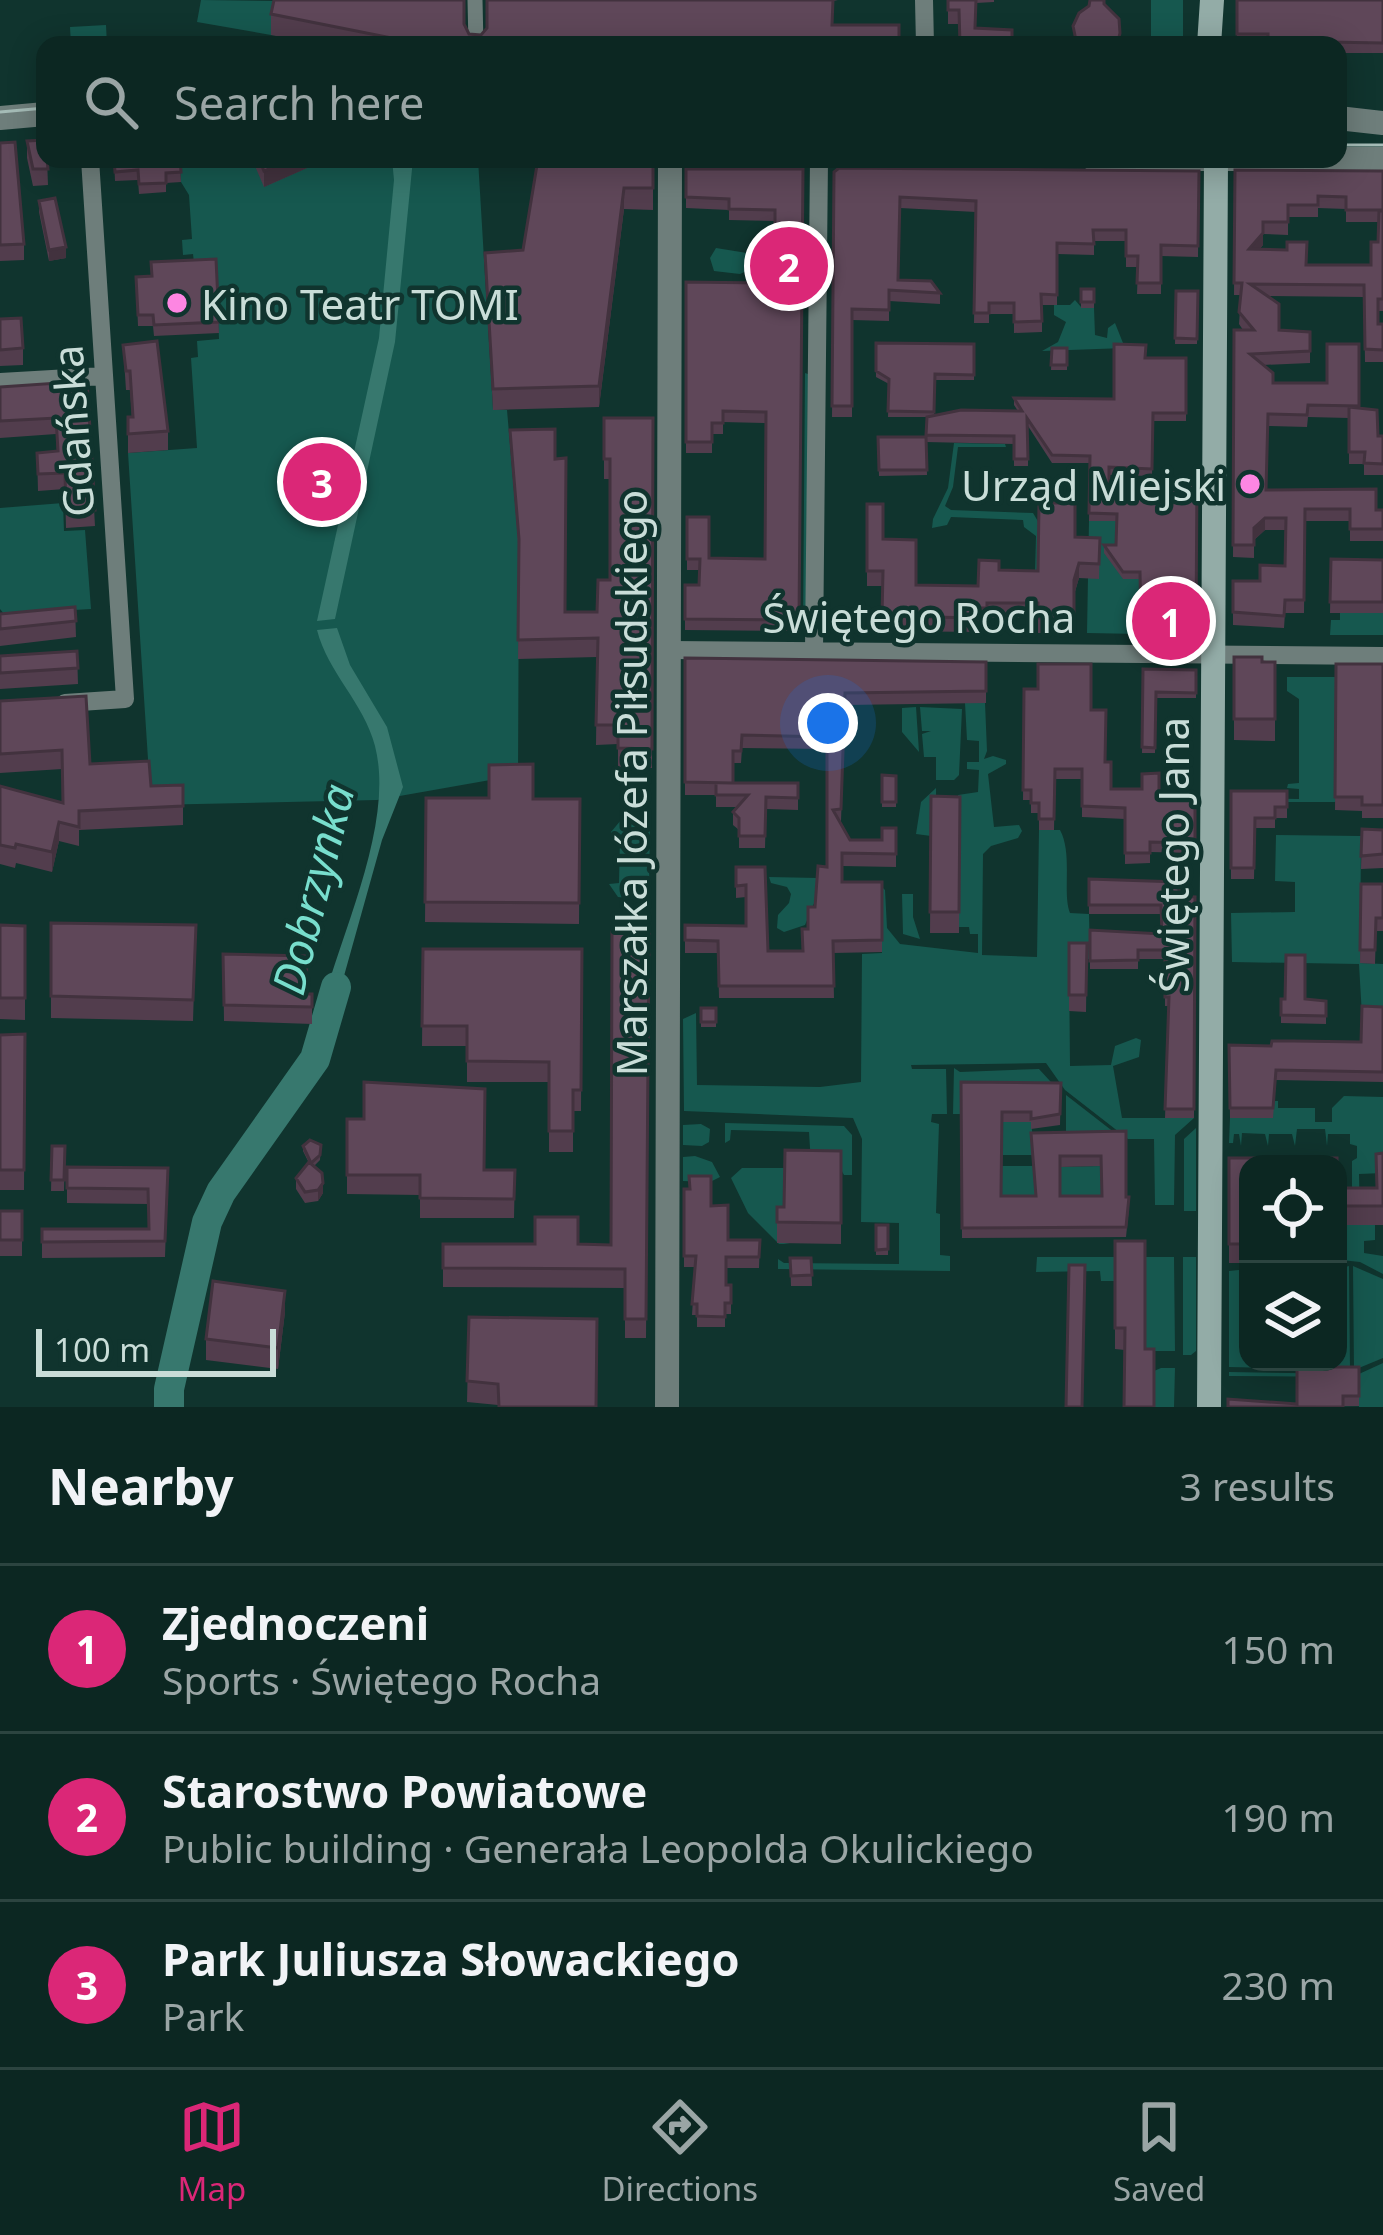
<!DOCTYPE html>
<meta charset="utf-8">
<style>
body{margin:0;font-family:"Noto Sans",sans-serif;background:#152f2a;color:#f1f3f6}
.controls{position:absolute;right:36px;bottom:36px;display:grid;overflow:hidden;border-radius:24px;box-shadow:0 6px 30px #0003}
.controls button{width:108px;height:108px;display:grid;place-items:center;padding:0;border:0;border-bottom:3px solid #2c4440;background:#0c2722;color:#f1f3f6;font:60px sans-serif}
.scale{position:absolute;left:36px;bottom:30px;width:240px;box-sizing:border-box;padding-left:12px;border:6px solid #c9ddd8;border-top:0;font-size:33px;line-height:42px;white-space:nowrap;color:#c9ddd8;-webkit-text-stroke:9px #10342e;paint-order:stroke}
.you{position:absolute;left:828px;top:723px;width:42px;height:42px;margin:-30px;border:9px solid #fff;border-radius:50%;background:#1a73e8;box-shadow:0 0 0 18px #1a73e833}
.badge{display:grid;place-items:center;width:78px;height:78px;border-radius:50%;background:#db2777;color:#fff;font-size:39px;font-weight:700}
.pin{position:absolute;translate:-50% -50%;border:6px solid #fff;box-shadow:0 3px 12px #0006}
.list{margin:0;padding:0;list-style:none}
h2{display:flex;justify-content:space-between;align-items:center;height:156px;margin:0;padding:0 48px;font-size:51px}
h2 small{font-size:39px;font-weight:400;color:#9aa5a5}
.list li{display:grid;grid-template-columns:78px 1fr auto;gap:36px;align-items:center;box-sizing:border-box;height:168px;padding:0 48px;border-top:3px solid #2c4440}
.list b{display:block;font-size:45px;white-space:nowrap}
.list p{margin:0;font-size:39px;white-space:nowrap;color:#9aa5a5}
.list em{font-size:39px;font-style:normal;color:#9aa5a5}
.icon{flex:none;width:66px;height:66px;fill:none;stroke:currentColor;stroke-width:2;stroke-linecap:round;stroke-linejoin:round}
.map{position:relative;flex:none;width:1383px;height:1407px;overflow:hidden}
.search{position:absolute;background:#0c2722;box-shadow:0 6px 30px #0003;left:36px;right:36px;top:36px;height:132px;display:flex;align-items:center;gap:30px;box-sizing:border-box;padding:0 42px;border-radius:24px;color:#9aa5a5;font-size:45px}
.sheet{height:660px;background:#0c2722}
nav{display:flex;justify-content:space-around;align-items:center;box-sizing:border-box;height:168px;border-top:3px solid #2c4440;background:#0c2722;font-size:33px;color:#9aa5a5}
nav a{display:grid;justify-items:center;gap:6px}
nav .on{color:#db2777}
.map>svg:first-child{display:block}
.green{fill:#16584f}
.water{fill:#37786e}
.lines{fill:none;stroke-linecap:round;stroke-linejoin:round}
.river{stroke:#37786e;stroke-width:30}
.pedestrian{stroke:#6e7e7b;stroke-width:15}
.minor{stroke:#6e7e7b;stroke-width:18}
.tertiary{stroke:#6e7e7b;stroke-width:24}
.secondary{stroke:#93aca7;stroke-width:24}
.tram{stroke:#a5bcb7;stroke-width:3}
.wall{fill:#523d4d;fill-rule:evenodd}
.shaded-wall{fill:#42323e}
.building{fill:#5f4759;stroke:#42323e;stroke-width:3;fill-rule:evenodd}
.poi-dot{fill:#fd86e2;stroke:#10342e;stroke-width:4.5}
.labels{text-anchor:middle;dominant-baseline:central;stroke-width:9;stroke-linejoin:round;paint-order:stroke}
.poi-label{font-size:42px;fill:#c9ddd8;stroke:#10342e;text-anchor:start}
.street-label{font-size:42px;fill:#c9ddd8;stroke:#10342e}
.water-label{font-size:45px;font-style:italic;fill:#78decd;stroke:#10342e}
</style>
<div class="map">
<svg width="1383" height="1407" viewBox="0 0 1383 1407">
<rect width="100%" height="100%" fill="#10342e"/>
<!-- green -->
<path class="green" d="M201,0L279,1L271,35L197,22Z
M1151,0H1183V45H1151Z
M106,25L107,45H71L70,27Z
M180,159H478L493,409L507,410L519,549L518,775L377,800L151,805L128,453L197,448L191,358L198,357L197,341L219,339L216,270L194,263L193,254L183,255L182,240L192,239L189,195L181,182Z
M716,248L747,253L753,261L751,269L740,274L714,271L710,258Z
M1075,300L1081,307L1094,308L1095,335L1107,338L1108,328L1115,323L1125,348L1042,351L1058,342L1066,322L1054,315V305H1070Z
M805,373L808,374L806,629H803Z
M954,443L1005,444L1006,447H958L953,487L945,506L951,510L1033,513L1039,523L1040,575L1035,573L1036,536L1024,527L1023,520L951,517L947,525L932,528L933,519L948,488Z
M63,503L64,531L85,530L91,609L4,614L0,609V508Z
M1089,521H1121L1123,579H1140L1141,634L1087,633Z
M1340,613H1383V635H1330L1331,620H1340Z
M1287,677H1336L1335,802H1231V798L1299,799V789L1287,788L1288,784L1299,783V699L1287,691Z
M965,703H985L987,751L984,759L993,756L1006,760V764L988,774L994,827L1019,825L1022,831L1018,838L991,846L983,854L982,955L1037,957L1039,830H1060C1073,854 1062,893 1070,913L1089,914L1090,959L1069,960L1070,1066L1111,1065L1115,1046L1136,1038L1141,1040L1139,1057L1113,1066L1122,1118H1194L1175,1135L1174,1205H1155L1154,1139H1128L1065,1090L1046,1063L911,1065L912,1069H946L947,1114H932L931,1122L939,1124L936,1213L940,1214V1255L950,1256V1271L778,1269V1259L784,1263L899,1264V1223L861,1222L862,1139L853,1118L684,1111L683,1019L696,1013L697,1085L820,1087L861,1082L862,954L882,953V894H865V881H876L885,890L887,928L900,944L978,953V934H970L969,927H959L931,836L916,834L921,802L936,788V799H958V795L978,792L979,770L967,769V762H979V741L967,740Z
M916,707L919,752L902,732V708Z
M920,707L962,709L959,775L954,780H936V757H924L922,734L931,731H922Z
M639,816L650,822L649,888L638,899L618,897L609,884L619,883L620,839L611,838V832L621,820Z
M1276,835L1361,836L1360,963L1383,964V1017L1362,1016L1359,964L1232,962L1231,913L1295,912V882L1275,881Z
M769,877L818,878L815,901L805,925L784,932L777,928L778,915L789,903L791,894L787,887L771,883Z
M902,894H913V917L920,939L903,934Z
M954,1068L960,1072L1039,1069L1061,1093L961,1092L960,1114H953Z
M1066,1095L1115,1133L1066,1131Z
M1344,1096L1383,1097V1173L1359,1174L1360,1225H1375V1240L1364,1241V1253L1383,1256V1274L1360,1262L1341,1260V1187H1352V1161L1357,1158V1146L1350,1144V1134H1328L1327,1146L1325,1129H1297L1295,1146L1292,1134H1269L1268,1146L1265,1134L1242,1133L1241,1146L1239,1134H1234L1233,1143H1229L1230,1118H1273V1101H1278V1108H1315V1122H1332V1108Z
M987,1122H1031L1035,1155H1002L1001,1142Z
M725,1123L844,1126L852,1135V1175H844L838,1164H811L809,1132L731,1130L730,1140L725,1143Z
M701,1124L710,1129L709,1142L702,1146L683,1145V1125Z
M1196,1128V1211H1184V1139Z
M695,1156L712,1162L720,1177L710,1182L683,1181V1157Z
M1001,1166H1036V1206H1001Z
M1101,1166L1102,1207L1060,1206V1167Z
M742,1168H784V1243L790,1244H779L748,1213L731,1178Z
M1037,1257H1174L1175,1351H1145L1144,1262L1115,1281H1101L1100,1271L1036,1272Z
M1183,1257H1196V1351L1191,1355H1183Z
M1349,1266L1350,1370L1229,1367V1271L1248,1269V1362H1338V1269Z
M1353,1266L1383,1279V1358L1354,1370Z
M1383,1363V1407H1359L1358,1377L1229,1376V1372L1359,1374Z
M1161,1368H1175L1174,1407H1154V1371Z"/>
<!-- water -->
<path class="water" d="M392,159H413L395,342L335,619L317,621L379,338L394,180Z
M337,628L350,665L387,727L403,787L382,840L330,1026H317C335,944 396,828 375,746C364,703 328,673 317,630Z"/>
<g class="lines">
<!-- river -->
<path class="river" d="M169,1407V1389L207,1222L221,1192L315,1059L336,987"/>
<!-- pedestrian -->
<path class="pedestrian" d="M475,0L476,45"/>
<!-- minor -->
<path class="minor" d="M924,0L925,45
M0,382L104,376
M670,650L1383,656
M814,652L819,159
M65,703L125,699L90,159"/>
<!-- tertiary -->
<path class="tertiary" d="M0,118L45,114
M1338,118L1383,123
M1093,159H1383
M667,1407L670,159"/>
<!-- secondary -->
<path class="secondary" d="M1209,45L1212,0
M1209,1407L1216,159"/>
<!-- tram -->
<path class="tram" d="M0,112L45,108
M1338,145H1383"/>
</g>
<!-- wall -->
<path class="wall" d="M487,0H838L833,1V25L899,45H321L271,35V14L464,24L469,34L481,35L487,28Z
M948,0H994V2L976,3L959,24H948Z
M1237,0H1383V53H1338V45L1237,44Z
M27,141L47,159L48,185L33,186L27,158Z
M0,143L24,244V260L0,261Z
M114,159H180L181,182L166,183V192L139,194L138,180L115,181Z
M252,159H311L307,168L264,187Z
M653,159V210L624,209L599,407L493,410L485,253L523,250Z
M686,169H803L799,631L685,630V585H699V570H687V517L709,558L765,559L766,423L723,422V434H712V453H686V282L775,283V221L729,220V210L686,208Z
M1235,170L1383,171V311H1378V324H1383V362H1365L1364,297L1268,296L1279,330L1310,332V363L1263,365L1273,383H1327L1359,344V408L1378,436H1383V475H1364V464H1349V418L1308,417L1307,427L1268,426L1266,490L1383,510V541H1350V521H1305L1304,613H1285L1284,628L1233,625V581H1260L1285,566L1286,530H1265L1254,540V558L1233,557L1234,330H1243L1239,324L1241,295H1234ZM1318,208L1346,209V222H1378V242L1371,265H1307L1259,250L1263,245V234L1288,235V217H1318Z
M1199,171L1198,257L1161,256V294H1137L1138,267H1126V241H1094V255L1057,254V305H1042V332L1014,333V314H989V323H974L976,212L900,208L898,280L940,293V304L889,301V321L852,320V417H832L834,172Z
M39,201L66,258L49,261L39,212Z
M216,259L219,333L154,336L153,326H138L136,277H151Z
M1081,289H1094V308H1081Z
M1176,291H1198L1197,344H1175Z
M0,319L23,348V365L0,366Z
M876,343L974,344V380H935L934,416L1018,411L1014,405V398L1114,399L1146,358H1186V421H1153L1152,476L1109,475V496L1162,497L1181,482L1197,477L1196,634H1141L1140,579H1123L1104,553V545H1116V521H1089L1090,463H1052L1028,426V466H1014V444L926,442L927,475L879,476L878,437H926L927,417H888L889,384L876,377Z
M123,345L168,431V450L128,453V417H132L130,390H126Z
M1052,348H1067V370H1051Z
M87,381L95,526L66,528L65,489L38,491L37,453L57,452L56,434L0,438V387Z
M604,418H653L652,768H618V744L596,745L597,657L518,659L519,557L510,430L555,459L565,612H597L610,580V479H604Z
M867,504L883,539L916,585L978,586L999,570L1038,571L1075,537L1100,538L1099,579L1079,578L1074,595V633H1038V618H987V623H980V632L882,631L883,586H867Z
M1331,559L1383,560V613H1330Z
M75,607L76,637L0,646V614Z
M77,651L78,684L0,689V656Z
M1234,657L1275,662V741L1234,740Z
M685,658L986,662V703L845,705L841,821H839L850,840H882L896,828V867L842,866V882H882V952L833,953L834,998H719L718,953H685V925L746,926V897L736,898V867H765L768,951H802L827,867V749L742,748L741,763H733V783H798V810L766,809L765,848H739V830L733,825V812L737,807H716V795H685Z
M1336,664H1383V818H1362V811L1335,810Z
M1143,669L1196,670V698H1156L1155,753H1142Z
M1024,689L1091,710L1111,789L1159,797L1195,796V853L1150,852V863L1125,864V819L1082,817V779H1055L1054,830H1039V813H1031V800H1023Z
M0,701L90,764L151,786L183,785V825L79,830V846L59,841L52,872L16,863L15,868L0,864V786L62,803V769L0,773Z
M882,775L896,776V807H882Z
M1231,791H1287V818H1275V828H1255L1254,879H1231Z
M931,796L960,797L959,933H930Z
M426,798L580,799L579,924L425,922Z
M1362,829L1383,830V868L1361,869Z
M1089,879L1179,896L1195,897L1194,1118H1165L1169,1006H1165V959H1138V969H1090V930L1162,934L1161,914H1089Z
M1361,884H1383V931H1376L1375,964L1360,963Z
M51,923L196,925L193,1021L51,1018Z
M0,925L25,926V1020L0,1019Z
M649,933L646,1338H625V1288L443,1287V1244L611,1245Z
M1069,943H1087L1086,1012L1069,1011Z
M423,949H582L581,1111H573V1152H549V1082H467V1046H422Z
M223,954L306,994H312V1024L224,1021Z
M1281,999L1326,1001V1024L1281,1023Z
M1383,1007V1082L1276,1080L1273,1118H1230L1229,1045L1271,1046L1361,1042Z
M701,1008H716V1027H701Z
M25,1034L24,1190H0V1035Z
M961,1082L1061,1083L1060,1125L1031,1129V1122H1002L1001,1196H1035L1031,1144L1126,1131V1197L1129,1208L1126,1237L962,1238ZM1101,1166V1196H1060V1167Z
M347,1119L485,1170H515L514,1218H420V1195L347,1194Z
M321,1145L320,1160L314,1166L323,1193L318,1201L305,1203L296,1189V1178L309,1163L303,1151V1146Z
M52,1146H65L64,1191H51Z
M841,1151V1244L777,1243V1207H784Z
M1383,1153V1225H1338V1188H1376V1154Z
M1229,1158L1248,1164V1263H1229Z
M67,1167L168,1168L165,1257L42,1258V1229H149L148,1204L67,1203Z
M684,1189L711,1206L728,1240H760L759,1268H726V1285H731V1314H725V1327H697V1315H692L695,1267H684Z
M0,1211H22V1256H0Z
M876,1225H888V1255H876Z
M1115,1241H1145L1125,1350L1115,1349Z
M790,1258H811L812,1286H791Z
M285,1312L278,1369L206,1360V1339Z
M469,1317L596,1407H498V1405L467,1402Z
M1359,1367V1406L1228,1407L1297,1404Z"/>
<!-- shaded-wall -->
<path class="shaded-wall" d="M291,159H311L307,168L264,187V171Z
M624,188V209L599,407V386Z
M1263,233V245L1249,262V249Z
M66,247V258L49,261V250Z
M1265,518V530L1254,540V528Z
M1079,563V578L1074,595V580Z
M59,822V841L52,872V852Z
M323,1183V1193L318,1201V1190Z
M285,1291V1312L278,1369V1348Z"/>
<!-- building -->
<path class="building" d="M274,0H464V24L469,34L481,35L487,28V0H833L832,25H899V45H413L412,42L271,14Z
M948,0H976L975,28L1012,30V45H960L959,10H948Z
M1090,0H1104V4L1119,19L1120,33L1117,45H1077L1073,26L1079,13L1089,6Z
M1237,0H1383V43L1268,41V34H1237Z
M45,140V159H47L48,169H33L27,141Z
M15,142L24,244L0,245V143Z
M114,159H180L181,172L166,173V183L139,184L138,170L115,172Z
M259,159H291L264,171Z
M538,159H653V188H624L599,386L493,389L485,253L523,250Z
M839,168L1199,171L1198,246L1161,245V283H1137L1138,256H1126V230H1093L1094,244L1057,243V295L1041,294L1042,321L1014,322V303H989V313H974L976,201L900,197L898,280L931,281L940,293L889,290V310L852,309V406H832L834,172Z
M686,169H803L799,620L685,619V585H699L700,559H687V517H709V558L765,559L766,412L723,411V423H712V442H686V282L775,283V210L729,209V199L686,197Z
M1235,170L1383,171V210H1346V197L1318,196V205H1288V222H1263V233L1249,249L1287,250V242H1307L1306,265H1371V242H1378L1379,211H1383V299H1378V324H1383V350L1365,349L1364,285L1250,284L1279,304V330L1310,332V351L1250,354L1273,373V383H1327V344H1359V406L1308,405L1307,415L1268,414L1266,490L1376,489V510H1383V529H1350V509H1305L1304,600H1285L1284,616L1233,612V581H1260V565L1285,566L1286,518H1265L1254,528V545H1233L1234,330H1254L1239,312L1242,283H1234Z
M55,198L66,247L49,250L39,201Z
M216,259L219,322L154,325L153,315H138L136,277L152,276L151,262Z
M1081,289H1094V302H1081Z
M1176,291H1198L1197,339L1175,338Z
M21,318L23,348L0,350V319Z
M157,341L168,431L128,434V417H133L130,371H126L123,345Z
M876,343L974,344V375L935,374L934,412L888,411L889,379L876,371Z
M1114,344L1146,345L1145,358H1186V413H1153L1152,469L1109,467V496L1162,497V482H1181V476L1197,477L1196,627L1141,626L1140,572H1123L1104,545H1116L1117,514L1089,513L1090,456L1052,455L1027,418L1028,459H1014V436L926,435L927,417L961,410L1022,411L1014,398L1114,399Z
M1052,348H1067V365H1051Z
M87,381L95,510L66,512L65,473L38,474L37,453L58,451L56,418L0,421V387Z
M1349,407L1377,410L1378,436H1383V464L1364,463L1365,452H1349Z
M604,418H653L652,749L618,748V725H596L598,638L518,640L519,539L510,430L555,429V459L566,458L565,612H597L598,580H610V459H604Z
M878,437H926L927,470H879Z
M1039,503H1075V537L1100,538L1099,564L1079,563L1074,580V619L1038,618V603H987V608H980V618L882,616L883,571H867V504H883V539L916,540V585L978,586L979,560L999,561V570L1038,571Z
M1331,559L1383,560V602H1330Z
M75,607L76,621L0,629V614Z
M77,651L78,668L0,673V656Z
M1234,657H1262V662H1275V719H1234Z
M685,658L986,662V691L845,693L841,809L833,810L850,840H882V828H896V854L842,853V882H882V940L833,941L834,986H719L718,941L685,940V925L746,926V885L736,886V867H765L768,951H803L802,929H808V907H815L818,866L827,867V737L742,735L741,751H733V783H798V798L766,797L765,836H739V818L733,812L748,795H716V783H732L685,782Z
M1038,664H1091V710H1106L1105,762H1111V789H1142V774L1159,773V797L1195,796V843L1150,842V853H1125V808L1082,806V769H1055L1054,819H1039V803H1031V790H1023L1024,689H1038Z
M1336,664H1383V805H1362V797H1335Z
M1143,669L1196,670V693L1156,692L1155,748L1142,747Z
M86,696L90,764L149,761L151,786L183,785V806L79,811V827L59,822L52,852L16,844L15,848L0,845V786L63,803L62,750L0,754V701Z
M533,764V799H580L579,903L425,902L426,798H489V765Z
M882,775L896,776V802H882Z
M1231,791H1287V807H1275V818H1255L1254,868H1231Z
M931,796L960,797L959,912H930Z
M1362,829L1383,830V854L1361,856Z
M1089,879L1179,882V896L1195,897L1194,1109H1165L1169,997H1165V950H1138V960L1090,961V930L1162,934L1161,905H1089Z
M1361,884H1383V918H1376L1375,950H1360Z
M51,923L196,925L193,1000L51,996Z
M0,925L25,926V998H0Z
M612,932L649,933L646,1319H625V1269L443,1268V1244H535V1217H578V1244L611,1245Z
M1069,943H1087L1086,995H1069Z
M423,949H582L581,1090H573V1131H549V1062L467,1061V1026H422Z
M223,954L307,956L306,994H312V1007L224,1005Z
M1286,955H1305V999L1326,1001V1016L1281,1015V999H1285Z
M1362,1006L1383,1007V1072L1276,1070L1273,1108H1230L1229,1045L1271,1046L1272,1041H1294L1361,1042Z
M701,1008H716V1022H701Z
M25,1034L24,1170H0V1035Z
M364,1082L485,1089L484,1170H515L514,1199L420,1198V1175H347V1119H364Z
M961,1082L1061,1083L1060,1114L1031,1119V1112H1002L1001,1196H1036L1031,1133L1126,1131V1197H1129L1126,1227L962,1228ZM1060,1156H1101L1102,1196H1060Z
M310,1140L321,1145L320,1155L311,1163L303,1146Z
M52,1146H65L64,1180H51Z
M785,1150L841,1151V1223L777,1222V1207H784Z
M1383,1153V1206H1338V1209V1188H1377L1376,1154Z
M1229,1158H1337V1164H1248V1244H1229Z
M309,1162L322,1173L323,1183L318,1190L305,1192L296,1178Z
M67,1167L168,1168L165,1241L42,1242V1229H149L148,1189L67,1188Z
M689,1176H711V1206L728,1205V1240H760L759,1257H726V1285H731V1303H725V1317L697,1316V1304H692L696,1256H684V1189H690Z
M0,1211H22V1240H0Z
M876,1225H888V1249L876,1250Z
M1115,1241H1145V1349H1154V1407H1124L1125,1328H1115Z
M790,1258H811L812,1275L791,1276Z
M1069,1265H1085L1082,1407H1066Z
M213,1281L285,1291L278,1348L206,1339Z
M469,1317L597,1319L596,1407H499L498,1384L467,1381Z
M1297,1367H1359V1396H1343V1407H1228V1399L1297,1404Z"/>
<!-- markers -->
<g class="poi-dot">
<circle cx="177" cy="303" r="12"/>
<circle cx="1250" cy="484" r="12"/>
</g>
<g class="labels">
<!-- poi labels -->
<g class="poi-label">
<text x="201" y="303">Kino Teatr TOMI</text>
<text x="1226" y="484" text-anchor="end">Urząd Miejski</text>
</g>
<!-- street labels -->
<g class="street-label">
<text transform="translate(72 431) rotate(-94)">Gdańska</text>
<text x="919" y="616">Świętego Rocha</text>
<text transform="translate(630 783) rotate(-90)">Marszałka Józefa Piłsudskiego</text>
<text transform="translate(1172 855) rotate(-90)">Świętego Jana</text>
</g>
<!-- water labels -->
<g class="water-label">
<text transform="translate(312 889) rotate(-76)">Dobrzynka</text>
</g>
</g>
</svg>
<div class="controls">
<button><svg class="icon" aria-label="locate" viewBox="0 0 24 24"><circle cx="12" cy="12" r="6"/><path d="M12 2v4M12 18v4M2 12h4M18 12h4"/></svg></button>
<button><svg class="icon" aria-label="layers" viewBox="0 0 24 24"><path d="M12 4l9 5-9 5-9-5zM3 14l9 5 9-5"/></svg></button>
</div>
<div class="scale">100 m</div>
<div class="you"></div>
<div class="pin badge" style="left:1171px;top:621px">1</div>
<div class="pin badge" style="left:789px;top:266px">2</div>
<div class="pin badge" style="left:322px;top:482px">3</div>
<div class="search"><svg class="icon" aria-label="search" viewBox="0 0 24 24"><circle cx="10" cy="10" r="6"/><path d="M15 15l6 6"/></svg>Search here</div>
</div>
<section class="sheet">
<h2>Nearby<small>3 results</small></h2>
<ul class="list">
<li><span class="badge">1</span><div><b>Zjednoczeni</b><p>Sports · Świętego Rocha</p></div><em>150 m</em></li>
<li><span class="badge">2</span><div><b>Starostwo Powiatowe</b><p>Public building · Generała Leopolda Okulickiego</p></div><em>190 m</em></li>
<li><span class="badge">3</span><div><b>Park Juliusza Słowackiego</b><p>Park</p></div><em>230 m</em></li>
</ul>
</section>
<nav>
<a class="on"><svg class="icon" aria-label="map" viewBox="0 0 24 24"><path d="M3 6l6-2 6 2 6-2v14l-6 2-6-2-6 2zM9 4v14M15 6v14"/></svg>Map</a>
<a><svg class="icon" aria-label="directions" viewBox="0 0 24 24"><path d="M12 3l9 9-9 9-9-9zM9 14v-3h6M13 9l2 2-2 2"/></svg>Directions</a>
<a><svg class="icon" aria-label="saved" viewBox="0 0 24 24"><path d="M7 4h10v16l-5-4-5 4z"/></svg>Saved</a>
</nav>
